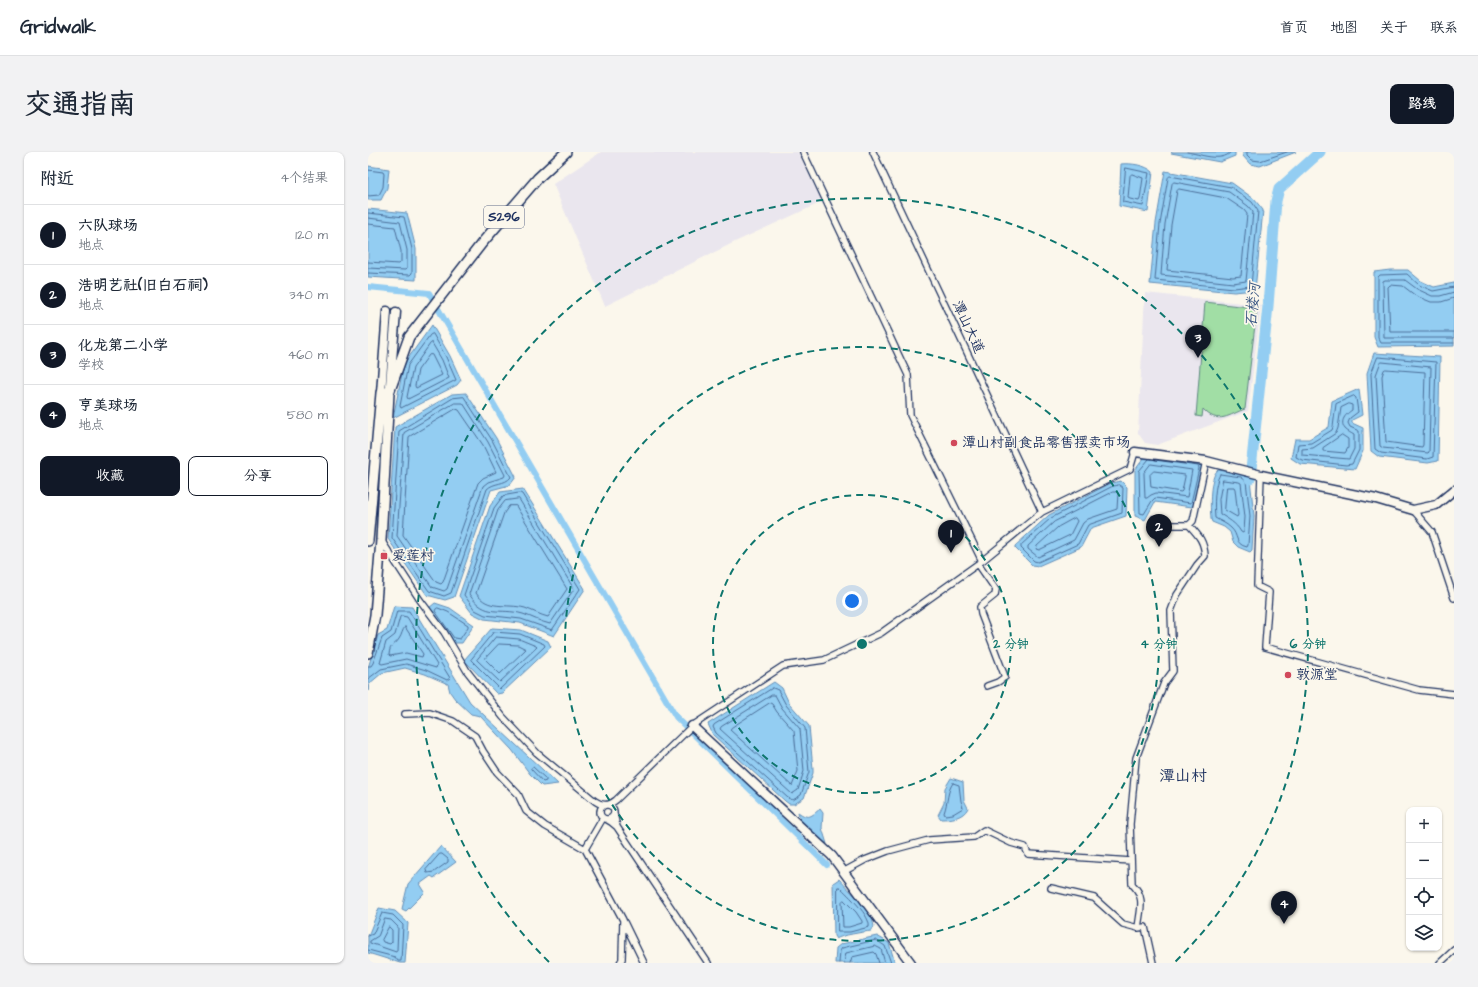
<!DOCTYPE html>
<html lang="zh">
<meta charset="utf-8">
<style>
body{margin:0;font-family:"Architects Daughter","LXGW WenKai TC",sans-serif;background:#f2f2f3;color:#1f2937}
.controls{position:absolute;right:12px;bottom:12px;display:grid;overflow:hidden;border-radius:8px;box-shadow:0 1px 3px #0004}
.controls button{width:36px;height:36px;display:grid;place-items:center;padding:0;border:0;border-bottom:1px solid #e0e1e3;background:#fff;color:#1f2937;font:20px sans-serif}
.you{position:absolute;left:484px;top:449px;width:14px;height:14px;margin:-10px;border:3px solid #fff;border-radius:50%;background:#1a73e8;box-shadow:0 0 0 6px #1a73e833}
.badge{display:grid;place-items:center;width:26px;height:26px;border-radius:50%;background:#111827;color:#fff;font-size:13px;font-weight:700}
.pin{position:absolute;translate:-50% -33px;filter:drop-shadow(0 1px 2px #0008)}
.pin::after{content:'';position:absolute;top:21px;width:14px;height:12px;background:inherit;clip-path:polygon(0 0,100% 0,50% 100%)}
.list{margin:0;padding:0;list-style:none}
h2{display:flex;justify-content:space-between;align-items:center;height:52px;margin:0;padding:0 16px;font-size:17px}
h2 small{font-size:13px;font-weight:400;color:#747a83}
.list li{display:grid;grid-template-columns:26px 1fr auto;gap:12px;align-items:center;box-sizing:border-box;height:60px;padding:0 16px;border-top:1px solid #e0e1e3}
.list b{display:block;font-size:15px;white-space:nowrap}
.list p{margin:0;font-size:13px;white-space:nowrap;color:#747a83}
.list em{font-size:13px;font-style:normal;color:#747a83}
.actions{display:flex;gap:8px;padding:12px 16px}
.actions a{flex:1;padding:9px 0;border:1px solid #111827;border-radius:8px;text-align:center;font-size:14px;color:#111827}
.actions .main{background:#111827;color:#fff}
.icon{flex:none;width:22px;height:22px;fill:none;stroke:currentColor;stroke-width:2;stroke-linecap:round;stroke-linejoin:round}
.map{position:relative;flex:none;width:1086px;height:811px;overflow:hidden;border-radius:8px}
header{display:flex;align-items:center;gap:24px;box-sizing:border-box;height:56px;padding:0 20px;background:#fff;border-bottom:1px solid #e0e1e3}
header strong{font-size:19px}
nav{display:flex;gap:22px;margin-inline-start:auto;font-size:14px}
.intro{display:flex;align-items:center;justify-content:space-between;box-sizing:border-box;height:96px;padding:0 24px}
h1{margin:0;font-size:28px}
.button{padding:10px 18px;border-radius:8px;background:#111827;color:#fff;font-size:14px;font-weight:700}
main{display:flex;gap:24px;padding:0 24px}
aside{flex:1;background:#fff;border-radius:8px;box-shadow:0 1px 3px #0004}
.map>svg:first-child{display:block}
.built{fill:#eae6ee}
.green{fill:#a1dea5;stroke:#5e8682}
.water{fill:#93cdf2;stroke:#638eb7}
.lines{fill:none;stroke-linecap:round;stroke-linejoin:round}
.shore{stroke:#4b6e99;stroke-width:1}
.canal{stroke:#93cdf2;stroke-width:6}
.river{stroke:#93cdf2;stroke-width:11}
.street-casing{stroke:#1b2f5e;stroke-width:8}
.secondary-casing{stroke:#1b2f5e;stroke-width:11}
.primary-casing{stroke:#1b2f5e;stroke-width:12}
.street{stroke:#fbf7ec;stroke-width:5.5}
.secondary{stroke:#fbf7ec;stroke-width:8}
.primary{stroke:#fbf7ec;stroke-width:9}
.ring{fill:none;stroke:#0f766e;stroke-width:2;stroke-dasharray:7 5}
.poi-dot{fill:#d1495b;stroke:#fbf7ec;stroke-width:1.5}
.labels{text-anchor:middle;dominant-baseline:central;stroke-width:3.5;stroke-linejoin:round;paint-order:stroke}
.shield{fill:#fbf7ec;stroke:#5e6b89;stroke-width:1}
.shield-label{font-size:13px;font-weight:bold;fill:#1b2f5e}
.street-label{font-size:14px;fill:#1b2f5e;stroke:#fbf7ec}
.poi-label{font-size:14px;fill:#1b2f5e;stroke:#fbf7ec;text-anchor:start}
.water-label{font-size:15px;font-style:italic;fill:#395683;stroke:#fbf7ec}
.quarter-label{font-size:16px;fill:#1b2f5e;stroke:#fbf7ec}
.centre{fill:#0f766e;stroke:#fbf7ec;stroke-width:2}
.ring-label{font-size:12px;text-anchor:middle;font-weight:bold;fill:#0f766e;stroke:#fbf7ec;stroke-width:3.5;stroke-linejoin:round;paint-order:stroke}
</style>
<header>
<strong>Gridwalk</strong>
<nav><a>首页</a><a>地图</a><a>关于</a><a>联系</a></nav>
</header>
<div class="intro"><h1>交通指南</h1><a class="button">路线</a></div>
<main>
<aside>
<h2>附近<small>4个结果</small></h2>
<ul class="list">
<li><span class="badge">1</span><div><b>六队球场</b><p>地点</p></div><em>120 m</em></li>
<li><span class="badge">2</span><div><b>浩明艺社(旧白石祠)</b><p>地点</p></div><em>340 m</em></li>
<li><span class="badge">3</span><div><b>化龙第二小学</b><p>学校</p></div><em>460 m</em></li>
<li><span class="badge">4</span><div><b>亨美球场</b><p>地点</p></div><em>580 m</em></li>
</ul>
<div class="actions"><a class="main">收藏</a><a>分享</a></div>
</aside>
<div class="map">
<svg width="1086" height="811" viewBox="0 0 1086 811">
<rect width="100%" height="100%" fill="#fbf7ec"/>
<filter id="ink" filterUnits="userSpaceOnUse"><feTurbulence type="fractalNoise" baseFrequency=".025" numOctaves="2"/><feDisplacementMap in="SourceGraphic" scale="8" xChannelSelector="R" yChannelSelector="G"/><feConvolveMatrix kernelMatrix="1 2 1 2 8 2 1 2 1" color-interpolation-filters="sRGB"/></filter>
<g filter="url(#ink)">
<!-- built -->
<path class="built" d="M233,0H430L454,50L371,88L237,154L185,32Z
M777,141L893,153L880,259L789,293L777,291L770,281Z"/>
<!-- green -->
<path class="green" d="M837,150L889,156L877,257C862,262 850,274 835,257L834,265L828,264Z"/>
<!-- water -->
<path class="water" d="M804,0H867V4L852,10L803,1Z
M875,0H928L892,14L882,12L875,4Z
M753,12C763,11 778,13 785,20L780,60L751,54Z
M0,14L21,17L19,36L13,48H0Z
M797,19L864,31L886,47L895,58L887,138L866,140L782,132L788,71Z
M0,57L39,61L48,97V128L0,125Z
M1022,118H1040L1053,129L1066,135L1086,131V194L1010,195L1006,185V120Z
M64,173L82,204L93,228L89,233L25,266L36,212Z
M1006,201L1072,205L1070,309L1060,311L1011,305L1003,299L999,221Z
M991,237L994,263L984,268V271L995,276V299L987,317L932,312L923,306L927,287H941L961,275L964,249Z
M98,241L128,286L148,325L142,333L123,338L86,445L77,448L59,443L20,387L27,275L84,242Z
M779,302L833,311L835,315L826,353L824,355L787,350L777,368L767,364V318Z
M850,318L874,321L882,327L886,364L884,398L882,400L870,395L865,390L862,380L856,375L844,370L843,367C842,356 841,325 850,318Z
M753,329L759,335L758,364L723,376L713,395L670,414L664,413L647,396V394L681,363L743,331Z
M155,337L217,437L186,484L152,471L116,467L104,461L91,444L122,354L132,340Z
M67,451L82,456L106,473L94,491H85L61,456Z
M26,454L44,455L102,550L190,632L174,634L162,622L144,598L112,564L103,562L87,547L82,540L80,532L57,522L37,516L14,521L1,532L0,539V516L10,483L19,478Z
M124,476L153,478L180,489L183,495L134,541L129,542L96,508Z
M406,530L414,536L421,551L441,574L445,617V621L436,646L426,652H421L417,649L345,583L340,572Z
M583,626L595,630L596,648L600,656C595,666 583,667 573,667L570,663L576,651L577,636Z
M452,657L455,661L454,676L459,692C448,683 432,676 430,660C441,668 443,664 452,657Z
M73,694L88,710L66,726L63,724L52,732L57,740L38,759L34,757L40,732Z
M471,727C483,741 504,757 506,775L503,779C495,780 474,783 468,787L466,784L465,731Z
M11,756L27,759L40,771L37,811H32L0,801V784Z
M509,784L521,791L527,811H467L468,796L473,792Z"/>
<g class="lines">
<!-- shore -->
<path class="shore" d="M819,0C832,2 853,11 863,0
M879,0V3L884,8L892,9L919,0
M758,16L781,21L775,54L755,50Z
M0,18L15,20L16,22L15,35L11,43L0,44
M764,22L775,26L772,47L771,49L762,47L760,46L762,24Z
M802,24L863,35L884,50L890,59L883,134L866,136L787,128L792,72L800,26Z
M806,30L861,40L880,54L885,60L878,129L865,131L793,123L797,72L804,32Z
M811,37L858,46L876,58L879,62L873,124L865,125L799,118L803,73L809,39Z
M0,61L36,65L44,97V121L42,123L0,121
M0,66L32,70L39,98V116L37,118L0,116
M0,72L27,75L33,99V110L31,112L0,110
M1086,135L1065,139L1051,133L1039,122L1012,123L1010,125V185L1013,191H1086
M1086,140L1072,144H1064L1049,137L1037,128H1017L1015,129L1016,186H1086
M1086,146L1073,150H1063L1048,144L1035,134L1022,133L1020,135L1022,180H1086
M65,182L78,205L88,228L33,256L32,254L40,213L62,183Z
M64,191L74,208L81,226L40,247L39,245L45,216L62,192Z
M64,203L74,223L48,236L47,234L50,218L61,203Z
M1010,205L1068,210L1065,305L1059,307L1013,301L1007,297L1003,222Z
M1014,210L1063,215L1061,300L1060,301L1015,296L1012,294L1008,223L1012,212Z
M1018,217L1057,220L1055,293L1054,295L1018,290L1014,224L1016,218Z
M986,244L988,246L990,260L982,266L980,271L982,275L991,279V298L984,312L978,313L934,308L928,305L930,292L943,291L964,278L965,275L968,252Z
M96,245L124,288L143,325C137,333 126,330 119,337L83,441L76,444L61,439L24,386L31,279L85,246Z
M87,251H95L120,290L137,323L136,325L120,330L115,334L79,437L76,439L64,435L29,384L36,281Z
M981,252L984,253V258C978,262 971,269 977,277C980,280 983,281 986,283V297L981,307L934,303V297L945,296L968,281L970,276L973,256Z
M88,257L91,258L115,293L128,320L115,326L110,331L75,430L73,432L68,430L35,383L41,285Z
M974,283L980,287V296L977,301L955,299V296Z
M781,307L771,319L772,361L776,362L784,349L787,346L823,351L831,316L830,314L787,308
M783,312L824,318L819,345L788,341L783,343L779,346H777L776,321Z
M786,319L817,323V325L814,339L813,340L783,335L782,323Z
M852,322L873,325L878,329L882,364L880,393L879,395C866,392 871,383 863,376C858,371 852,369 847,366C846,353 846,333 852,322Z
M855,328L871,330L873,331L877,365L876,379L875,381L873,380C868,371 860,367 852,362L851,348Z
M751,333L755,336L754,361L720,373L710,392L670,410L666,409L653,396V393L683,366L743,335Z
M859,335H866L867,337L870,363L869,365L857,358Z
M745,340H748L750,341L749,357L720,367L715,371L706,388L670,405L660,397V394L686,370Z
M152,341L154,342L212,437L184,478L153,467L117,463L107,458L96,443L126,356L135,344Z
M151,347L206,437L182,472C173,470 164,465 155,462C131,455 118,467 101,442L130,358L137,349Z
M148,354L199,437L180,465C172,463 165,459 157,456C138,451 120,459 108,441L136,361L141,354Z
M707,366L709,369L702,383L671,398L668,397L669,394L690,375Z
M70,456L80,460L100,473V475L92,487L86,486L67,459L68,457Z
M34,464L39,465L69,513L68,516L38,507L14,512L12,511L18,490L27,483L32,465Z
M37,475L55,502L54,505L38,501L22,504L21,503C22,491 26,495 31,487C34,483 34,478 37,475Z
M126,480L152,482L176,492L177,494L132,537L103,508Z
M128,485L151,487L168,494L169,495L132,530L109,508Z
M131,492L150,493L158,497L132,522L117,507Z
M0,514H3L5,511L14,486L23,480L29,459H41L82,526L79,528L58,518L38,512L13,517L0,527
M405,536L410,538L418,553L437,576L441,620L433,643L425,648L420,646L348,581L345,575L346,573Z
M404,543H407L414,556L432,577L436,619L430,638L424,642L352,577L353,575Z
M402,551L404,552L409,560L426,579L430,619L424,634L362,578L363,576Z
M165,615L178,627V629L175,630L163,617Z
M585,631L591,633L593,649L595,656L585,662L577,663L576,661C580,650 579,639 585,631Z
M72,702H74L80,707V710L66,720L59,721L58,718Z
M470,735H472C480,743 503,764 501,775L482,780H470Z
M476,748L488,760L494,769V771L481,775H475L474,750Z
M17,767L23,768L30,775L29,798L28,800L2,791V789L10,784Z
M21,775L24,778V790L22,792L15,790L14,788Z
M0,784L5,782L14,761L25,763L35,773L33,809H30L27,805L0,798
M471,811L472,799L474,796L508,788L517,794L523,811
M476,811L478,801L507,794L513,797L517,811
M482,811L484,805L506,800L508,802L511,811"/>
<!-- canal -->
<path class="canal" d="M0,135L61,141L308,565L459,713"/>
<!-- river -->
<path class="river" d="M882,327L900,154L908,49L911,37L952,0"/>
<defs>
<path id="street" d="M435,0L540,223L542,263L614,409
M505,0L674,360
M893,323L889,434L901,440L897,495L1051,538L1086,542
M1045,358L1064,380L1086,446
M786,367L799,373H821L825,369L838,309
M13,388L52,448L76,480L99,519L135,565L169,601L227,649C234,654 241,654 248,648L324,574L415,514L456,508L513,481L614,409L674,360L762,317L767,300
M610,412L628,438L627,443L612,455L613,462L637,525L630,530L619,534
M37,562L62,561L85,569L107,584L115,599L129,620L150,642L158,659L177,674L217,697L235,666
M232 660a7 7 0 1 1 14 0a7 7 0 1 1-14 0Z
M238,667L243,670L249,675L246,662
M249,675L340,811
M217,697L255,768L254,807L252,811
M475,720L497,708L520,699L561,688L606,685L616,678L643,691L657,695L660,702L763,709
M683,736L726,746L755,772L770,776
M256,770L276,811
M785,811L777,775L770,776C772,758 778,745 764,732L762,672L768,606L796,531L805,519L803,459L809,443L829,413L837,404C836,389 831,384 821,373
M1072,811L1086,798"/>
<path id="secondary" d="M22,233L28,160
M13,241L19,159
M767,300L838,309L893,323L1008,347L1045,358L1068,353L1086,338
M324,574L464,704L543,811"/>
<path id="primary" d="M0,389L13,241L18,240L21,241
M0,501L7,463L13,388L21,241L41,185L114,91L170,26L198,0"/>
</defs>
<!-- street casing -->
<use href="#street" class="street-casing"/>
<!-- secondary casing -->
<use href="#secondary" class="secondary-casing"/>
<!-- primary casing -->
<use href="#primary" class="primary-casing"/>
<!-- street -->
<use href="#street" class="street"/>
<!-- secondary -->
<use href="#secondary" class="secondary"/>
<!-- primary -->
<use href="#primary" class="primary"/>
</g>
</g>
<!-- distance rings -->
<g class="ring">
<circle cx="494" cy="492" r="149"/>
<circle cx="494" cy="492" r="297"/>
<path d="M181 810A446 446 0 1 1 807 810"/>
</g>
<!-- markers -->
<g class="poi-dot">
<circle cx="586" cy="291" r="4"/>
<rect x="12" y="400" width="8" height="8" rx="2"/>
<circle cx="920" cy="523" r="4"/>
</g>
<g class="labels">
<!-- shield labels -->
<rect class="shield" x="116" y="54" width="40" height="22" rx="3"/>
<g class="shield-label">
<text x="136" y="65">S296</text>
</g>
<!-- street labels -->
<g class="street-label">
<text transform="translate(600 175) rotate(65)">潭山大道</text>
</g>
<!-- poi labels -->
<g class="poi-label">
<text x="594" y="291">潭山村副食品零售摆卖市场</text>
<text x="24" y="404">爱莲村</text>
<text x="928" y="523">敦源堂</text>
</g>
<!-- water labels -->
<g class="water-label">
<text transform="translate(885 153) rotate(-85)">石楼河</text>
</g>
<!-- quarter labels -->
<g class="quarter-label">
<text x="815" y="624">潭山村</text>
</g>
</g>
<circle cx="494" cy="492" r="6" class="centre"/>
<g class="ring-label">
<text x="643" y="496">2 分钟</text>
<text x="791" y="496">4 分钟</text>
<text x="940" y="496">6 分钟</text>
</g>
</svg>
<div class="controls">
<button>+</button>
<button>−</button>
<button><svg class="icon" aria-label="locate" viewBox="0 0 24 24"><circle cx="12" cy="12" r="6"/><path d="M12 2v4M12 18v4M2 12h4M18 12h4"/></svg></button>
<button><svg class="icon" aria-label="layers" viewBox="0 0 24 24"><path d="M12 4l9 5-9 5-9-5zM3 14l9 5 9-5"/></svg></button>
</div>
<div class="you"></div>
<div class="pin badge" style="left:583px;top:401px">1</div>
<div class="pin badge" style="left:791px;top:395px">2</div>
<div class="pin badge" style="left:830px;top:206px">3</div>
<div class="pin badge" style="left:916px;top:772px">4</div>
</div>
</main>
